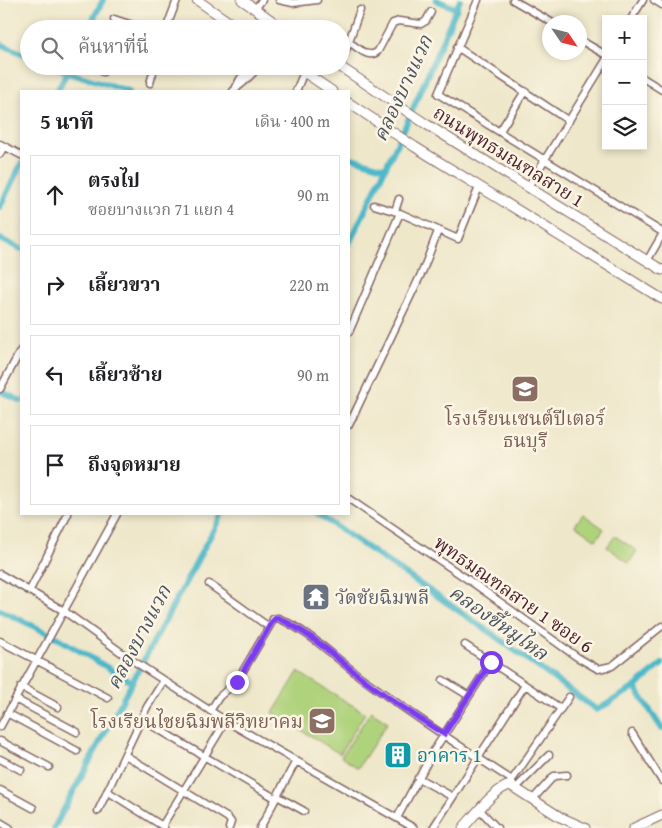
<!DOCTYPE html>
<html lang="th">
<meta charset="utf-8">
<style>
body{margin:0;font-family:"Gentium Book Plus","Noto Serif Thai",serif;background:#f2f2f2;color:#202124}
.controls{position:absolute;right:15px;top:15px;display:grid;overflow:hidden;border-radius:0px;box-shadow:0 2px 8px #0003}
.controls button{width:45px;height:45px;display:grid;place-items:center;padding:0;border:0;border-bottom:1px solid #e0e0e0;background:#fff;color:#202124;font:25px sans-serif}
.compass{position:absolute;left:542px;top:15px;width:45px;height:45px;border-radius:50%;background:#fff;box-shadow:0 2px 8px #0003;rotate:125deg}
.stop{position:absolute;width:15px;height:15px;margin:-11px;border:4px solid #7c3aed;border-radius:50%;background:#fff}
.stop.end{background:#7c3aed;border-color:#fff;box-shadow:0 1px 5px #0008}
.list{margin:0;padding:0;list-style:none}
h2{display:flex;justify-content:space-between;align-items:center;height:65px;margin:0;padding:0 20px;font-size:21px}
h2 small{font-size:16px;font-weight:400;color:#757577}
.list li{display:grid;grid-template-columns:32px 1fr auto;gap:15px;align-items:center;box-sizing:border-box;height:80px;margin:0 10px 10px;padding:0 10px;border:1px solid #e0e0e0;border-radius:0px}
.list b{display:block;font-size:19px;white-space:nowrap}
.list p{margin:0;font-size:16px;white-space:nowrap;color:#757577}
.list em{font-size:16px;font-style:normal;color:#757577}
.icon{flex:none;width:28px;height:28px;fill:none;stroke:currentColor;stroke-width:2;stroke-linecap:round;stroke-linejoin:round}
.map{position:relative;flex:none;width:662px;height:828px;overflow:hidden}
.search{position:absolute;background:#fff;box-shadow:0 2px 8px #0003;left:20px;top:20px;width:330px;height:55px;display:flex;align-items:center;gap:12px;box-sizing:border-box;padding:0 18px;border-radius:28px;color:#757577;font-size:19px}
.panel{position:absolute;background:#fff;box-shadow:0 2px 8px #0003;left:20px;top:90px;width:330px;height:425px;border-radius:0px}
.map>svg:first-child{display:block}
.green{fill:#afd27b;stroke:#7c7853}
.lines{fill:none;stroke-linecap:round;stroke-linejoin:round}
.canal{stroke:#4db8c9;stroke-width:6}
.minor-casing{stroke:#836563;stroke-width:9}
.major-casing{stroke:#836563;stroke-width:11}
.minor{stroke:#fff;stroke-width:6}
.major{stroke:#fff;stroke-width:9}
.route{stroke:#7c3aed;stroke-width:6}
.labels{text-anchor:middle;dominant-baseline:central;stroke-width:5;stroke-linejoin:round;paint-order:stroke}
.street-label{font-size:19px;fill:#4a1f2b;stroke:#fcf5e5}
.education-label{font-size:19px;fill:#785e54;stroke:#fcf5e5}
.worship-label{font-size:19px;fill:#5b616d;stroke:#fcf5e5;text-anchor:start}
.culture-label{font-size:19px;fill:#0d838f;stroke:#fcf5e5;text-anchor:start}
.water-label{font-size:20px;font-style:italic;fill:#4b5562;stroke:#fcf5e5}
</style>
<div class="map">
<svg width="662" height="828" viewBox="0 0 662 828">
<rect width="100%" height="100%" fill="#fcf5e5"/>
<filter id="ink" filterUnits="userSpaceOnUse"><feTurbulence type="fractalNoise" baseFrequency=".02" numOctaves="2"/><feDisplacementMap in="SourceGraphic" scale="10" xChannelSelector="R" yChannelSelector="G"/><feConvolveMatrix kernelMatrix="1 2 1 2 8 2 1 2 1" color-interpolation-filters="sRGB"/></filter>
<filter id="wash" filterUnits="userSpaceOnUse"><feTurbulence type="fractalNoise" baseFrequency=".0096" numOctaves="4" result="noise"/><feDisplacementMap in="SourceGraphic" scale="20" xChannelSelector="R" yChannelSelector="G"/><feGaussianBlur stdDeviation="1.12" result="paint"/><feColorMatrix in="noise" values="0 0 0 0 0 0 0 0 0 0 0 0 0 0 0 0 0 1.4 0 .05"/><feComposite in="paint" operator="in"/></filter>
<g filter="url(#wash)">
<rect width="100%" height="100%" fill="#eee7ca"/>
<!-- green -->
<path class="green" d="M583,514L604,529L596,540L575,525Z
M615,536L637,551L629,563L607,547Z
M298,672L365,713L340,754L273,713Z
M371,711L388,722L358,768L341,757Z"/>
<g class="lines">
<!-- canal -->
<path class="canal" d="M436,0L457,9
M88,29L103,0
M0,44L29,56
M52,66L67,72L129,91
M57,91L70,66
M349,157L385,168
M0,207L21,164
M0,239L21,249
M349,244L404,129L460,0
M0,391L21,401
M318,514L488,631L597,710L635,687L662,664
M0,610L56,637L132,682
M635,687L662,729
M54,828L222,514"/>
</g>
</g>
<g filter="url(#ink)">
<g class="lines">
<defs>
<path id="minor" d="M279,0L293,3L317,0
M478,0L438,94L662,232
M513,0L551,22
M654,0L662,5
M255,9L262,0
M114,19L145,29
M631,19L643,0
M166,29L177,0
M580,40L606,55
M350,43C359,48 369,60 378,51L393,23L399,21L421,24L426,21L431,12
M457,47L569,121
M341,64L360,10
M139,66L154,70
M103,72L106,66
M643,78L662,90
M150,83L155,66
M236,87L240,79L250,66
M233,91L244,82L260,66
M296,91L304,72
M500,131L525,91
M0,144L21,155
M0,154L4,146
M528,187L606,60
M374,205L400,213L458,239L479,187
M395,211L399,199
M647,261L662,235
M349,332L400,213
M0,389L21,350
M349,425L423,270L438,231
M349,499L476,585L577,657L598,669L612,666L662,626
M0,574L64,611L129,658L226,721L414,828
M209,584L269,627
M30,590L68,514
M0,641L108,698
M465,645L560,708
M443,680L469,696
M21,687L58,707
M15,699L77,732
M210,711L219,697L237,681L272,622L273,619L278,618C311,632 337,660 366,681C413,715 462,748 512,780V786
M7,713L77,751
M141,719L275,798
M0,727L117,514
M632,733L662,781
M0,741L49,767
M125,755L228,818L231,822L229,828
M0,759L21,770
M418,778L453,797
M512,780L569,697
M516,788L549,755
M0,790L33,808
M107,791L164,827
M277,796L304,811
M533,799L554,776L567,775
M480,810L497,828
M98,811L147,707L164,680
M397,818L433,752L491,662
M0,822L10,828
M162,826L226,721
M260,828L296,761
M433,828L525,685"/>
<path id="major" d="M197,0L239,29
M242,0L284,29
M295,66L332,91
M339,66L426,124L662,270
M349,103L415,147L662,299
M463,828C474,816 494,789 510,785L560,817L585,828
M634,828L662,815"/>
</defs>
<!-- minor casing -->
<use href="#minor" class="minor-casing"/>
<!-- major casing -->
<use href="#major" class="major-casing"/>
<!-- minor -->
<use href="#minor" class="minor"/>
<!-- major -->
<use href="#major" class="major"/>
</g>
</g>
<g class="lines" filter="url(#ink)">
<!-- route -->
<path class="route" d="M237,682L272,622L276,618H278C307,631 331,653 354,672C383,695 413,715 444,734L491,662"/>
</g>
<!-- icons -->
<defs>
<symbol id="school-square" viewBox="-11 -11 22 22"><rect x="-9" y="-9" width="18" height="18" rx="4" fill="#8d6e63" stroke="#fcf5e5"/><path d="M0-5L7-2L0 1L-7-2ZM-4 1L0 2.5L4 1V4Q0 6-4 4Z" fill="#fff"/></symbol>
<symbol id="temple-square" viewBox="-11 -11 22 22"><rect x="-9" y="-9" width="18" height="18" rx="4" fill="#6b7280" stroke="#fcf5e5"/><path d="M0-6L5-2H3V0L6.5 2.5H4V6H1.5V3h-3V6H-4V2.5H-6.5L-3 0V-2H-5Z" fill="#fff"/></symbol>
<symbol id="building-square" viewBox="-11 -11 22 22"><rect x="-9" y="-9" width="18" height="18" rx="4" fill="#0f9aa8" stroke="#fcf5e5"/><path d="M-4-6H4V6H1V3H-1V6H-4ZM-2.5-4.3h1.7v1.8h-1.7ZM.8-4.3h1.7v1.8H.8ZM-2.5-1h1.7V.8h-1.7ZM.8-1h1.7V.8H.8Z" fill="#fff"/></symbol>
</defs>
<g fill-rule="evenodd">
<use href="#school-square" x="509" y="373" width="32" height="32"/>
<use href="#temple-square" x="300" y="581" width="32" height="32"/>
<use href="#school-square" x="306" y="705" width="32" height="32"/>
<use href="#building-square" x="382" y="739" width="32" height="32"/>
</g>
<g class="labels">
<!-- street labels -->
<g class="street-label">
<text transform="translate(509 156) rotate(32)">ถนนพุทธมณฑลสาย 1</text>
<text transform="translate(514 594) rotate(35)">พุทธมณฑลสาย 1 ซอย 6</text>
</g>
<!-- education labels -->
<g class="education-label">
<text x="525" y="418">โรงเรียนเซนต์ปีเตอร์<tspan x="525" dy="22">ธนบุรี</tspan></text>
<text x="303" y="721" text-anchor="end">โรงเรียนไชยฉิมพลีวิทยาคม</text>
</g>
<!-- worship labels -->
<g class="worship-label">
<text x="335" y="597">วัดชัยฉิมพลี</text>
</g>
<!-- culture labels -->
<g class="culture-label">
<text x="417" y="755">อาคาร 1</text>
</g>
<!-- water labels -->
<g class="water-label">
<text transform="translate(402 88) rotate(-65)">คลองบางแวก</text>
<text transform="translate(499 622) rotate(35)">คลองขี้หมูไหล</text>
<text transform="translate(138 637) rotate(-62)">คลองบางแวก</text>
</g>
</g>
</svg>
<div class="controls">
<button>+</button>
<button>−</button>
<button><svg class="icon" aria-label="layers" viewBox="0 0 24 24"><path d="M12 4l9 5-9 5-9-5zM3 14l9 5 9-5"/></svg></button>
</div>
<svg class="compass" viewBox="-18 -18 36 36"><path d="M0-13l5 13h-10z" fill="#e53935"/><path d="M0 13l5-13h-10z" fill="#757577"/></svg>
<div class="stop" style="left:491px;top:662px"></div>
<div class="stop end" style="left:237px;top:682px"></div>
<div class="search"><svg class="icon" aria-label="search" viewBox="0 0 24 24"><circle cx="10" cy="10" r="6"/><path d="M15 15l6 6"/></svg>ค้นหาที่นี่</div>
<section class="panel">
<h2>5 นาที<small>เดิน · 400 m</small></h2>
<ul class="list">
<li><svg class="icon" aria-label="ahead" viewBox="0 0 24 24"><path d="M12 20V5M6 11l6-6 6 6"/></svg><div><b>ตรงไป</b><p>ซอยบางแวก 71 แยก 4</p></div><em>90 m</em></li>
<li><svg class="icon" aria-label="right" viewBox="0 0 24 24"><path d="M7 20v-9h11M14 6l5 5-5 5"/></svg><div><b>เลี้ยวขวา</b></div><em>220 m</em></li>
<li><svg class="icon" aria-label="left" viewBox="0 0 24 24"><path d="M17 20v-9H6M10 6l-5 5 5 5"/></svg><div><b>เลี้ยวซ้าย</b></div><em>90 m</em></li>
<li><svg class="icon" aria-label="arrive" viewBox="0 0 24 24"><path d="M6 21V4h12l-3 4 3 4H6"/></svg><div><b>ถึงจุดหมาย</b></div></li>
</ul>
</section>
</div>
